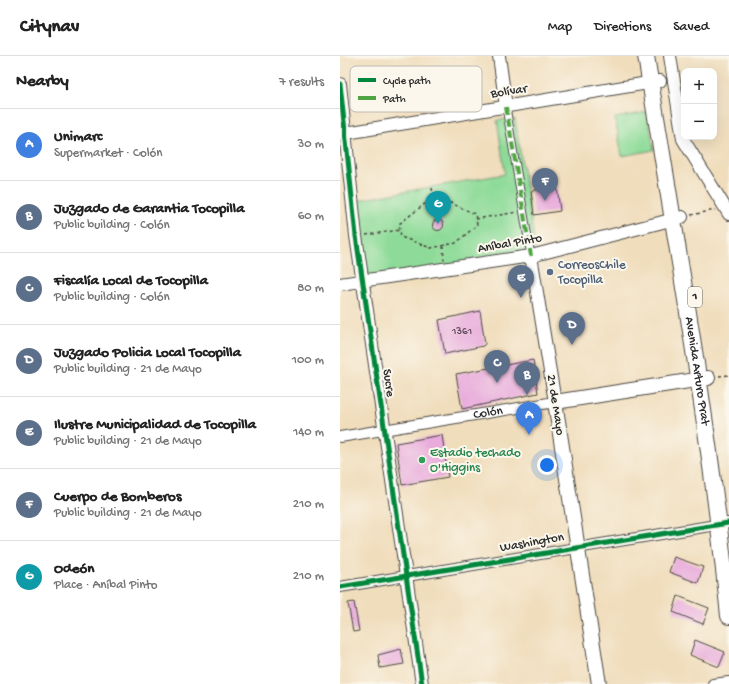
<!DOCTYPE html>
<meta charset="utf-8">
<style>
body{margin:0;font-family:"Gochi Hand",sans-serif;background:#f2f2f2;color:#222}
.controls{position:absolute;right:12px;top:12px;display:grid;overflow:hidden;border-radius:8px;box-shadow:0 4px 16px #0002}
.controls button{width:36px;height:36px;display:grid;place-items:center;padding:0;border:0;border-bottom:1px solid #e0e0e0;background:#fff;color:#222;font:20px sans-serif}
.you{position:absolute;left:207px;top:409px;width:14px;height:14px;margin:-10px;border:3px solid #fff;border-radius:50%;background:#1a73e8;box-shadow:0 0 0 6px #1a73e833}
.badge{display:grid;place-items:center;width:26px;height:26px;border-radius:50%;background:#d93025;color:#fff;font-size:13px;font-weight:700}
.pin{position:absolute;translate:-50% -33px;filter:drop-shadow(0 1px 2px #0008)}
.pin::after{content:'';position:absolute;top:21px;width:14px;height:12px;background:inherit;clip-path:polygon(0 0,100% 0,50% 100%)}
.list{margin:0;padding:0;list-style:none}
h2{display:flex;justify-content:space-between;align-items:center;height:52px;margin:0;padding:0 16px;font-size:17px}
h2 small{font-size:13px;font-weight:400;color:#767676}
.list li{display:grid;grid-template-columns:26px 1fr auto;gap:12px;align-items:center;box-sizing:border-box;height:72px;padding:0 16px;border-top:1px solid #e0e0e0}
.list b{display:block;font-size:15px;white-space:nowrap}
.list p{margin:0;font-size:13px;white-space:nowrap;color:#767676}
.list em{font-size:13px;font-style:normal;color:#767676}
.map{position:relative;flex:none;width:389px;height:628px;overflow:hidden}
header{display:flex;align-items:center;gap:24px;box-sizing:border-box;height:56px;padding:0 20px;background:#fff;border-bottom:1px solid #e0e0e0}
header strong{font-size:19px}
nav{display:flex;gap:22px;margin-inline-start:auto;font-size:14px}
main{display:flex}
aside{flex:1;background:#fff}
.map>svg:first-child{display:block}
.green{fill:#8edb99;stroke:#5c8362}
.building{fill:#e8abdb}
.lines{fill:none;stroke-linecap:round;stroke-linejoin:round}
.pedestrian-casing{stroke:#494641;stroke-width:9}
.minor-casing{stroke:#494641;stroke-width:12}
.tertiary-casing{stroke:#494641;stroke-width:14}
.secondary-casing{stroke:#494641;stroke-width:16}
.trunk-casing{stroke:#494641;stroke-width:18}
.path{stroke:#494641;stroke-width:1.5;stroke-dasharray:3 3;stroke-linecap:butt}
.pedestrian{stroke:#fff;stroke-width:7}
.minor{stroke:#fff;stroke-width:10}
.tertiary{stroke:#fff;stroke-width:12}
.secondary{stroke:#fff;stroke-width:14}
.trunk{stroke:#fff;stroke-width:16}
.quiet{stroke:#51a443;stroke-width:4;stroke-dasharray:8 4;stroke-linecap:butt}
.cycleway-casing{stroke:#fbf7ec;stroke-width:8}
.cycleway{stroke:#00873e;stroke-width:5}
.service-dot{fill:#5c6f8a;stroke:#fbf7ec;stroke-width:1.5}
.leisure-dot{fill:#2e9e5b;stroke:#fbf7ec;stroke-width:1.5}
.labels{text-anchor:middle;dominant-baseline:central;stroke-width:4;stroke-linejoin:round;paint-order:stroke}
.number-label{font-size:11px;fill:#5a4b57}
.shield{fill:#fbf7ec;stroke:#696865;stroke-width:1}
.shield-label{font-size:12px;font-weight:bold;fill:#2b2b2b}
.street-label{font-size:13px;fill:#2b2b2b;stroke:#fbf7ec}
.service-label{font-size:13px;fill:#4e5e75;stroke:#fbf7ec;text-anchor:start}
.leisure-label{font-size:13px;fill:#27864d;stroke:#fbf7ec;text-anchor:start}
.key{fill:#fbf7ec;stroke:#bdbab2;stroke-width:1}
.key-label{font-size:11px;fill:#2b2b2b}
</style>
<header>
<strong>Citynav</strong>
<nav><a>Map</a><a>Directions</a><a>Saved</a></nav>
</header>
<main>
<aside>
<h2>Nearby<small>7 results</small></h2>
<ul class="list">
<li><span class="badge" style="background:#3f7fe0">A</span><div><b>Unimarc</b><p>Supermarket · Colón</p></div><em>30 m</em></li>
<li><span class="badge" style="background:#5c6f8a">B</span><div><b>Juzgado de Garantia Tocopilla</b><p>Public building · Colón</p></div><em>60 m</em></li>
<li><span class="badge" style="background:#5c6f8a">C</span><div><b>Fiscalía Local de Tocopilla</b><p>Public building · Colón</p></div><em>80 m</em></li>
<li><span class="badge" style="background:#5c6f8a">D</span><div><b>Juzgado Policia Local Tocopilla</b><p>Public building · 21 de Mayo</p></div><em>100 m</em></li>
<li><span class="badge" style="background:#5c6f8a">E</span><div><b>Ilustre Municipalidad de Tocopilla</b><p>Public building · 21 de Mayo</p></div><em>140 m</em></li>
<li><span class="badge" style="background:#5c6f8a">F</span><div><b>Cuerpo de Bomberos</b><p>Public building · 21 de Mayo</p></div><em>210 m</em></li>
<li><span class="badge" style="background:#0f9aa8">G</span><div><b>Odeón</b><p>Place · Aníbal Pinto</p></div><em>210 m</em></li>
</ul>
</aside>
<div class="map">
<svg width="389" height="628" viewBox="0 0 389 628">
<rect width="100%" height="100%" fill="#fbf7ec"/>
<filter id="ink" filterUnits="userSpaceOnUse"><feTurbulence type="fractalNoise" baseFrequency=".025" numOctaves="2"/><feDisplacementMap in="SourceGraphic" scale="8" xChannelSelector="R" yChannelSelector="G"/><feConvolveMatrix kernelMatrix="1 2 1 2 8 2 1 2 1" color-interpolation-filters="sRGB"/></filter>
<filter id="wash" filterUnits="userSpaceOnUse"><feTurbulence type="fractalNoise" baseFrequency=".012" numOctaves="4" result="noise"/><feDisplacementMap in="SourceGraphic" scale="16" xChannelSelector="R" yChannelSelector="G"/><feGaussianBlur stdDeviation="0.9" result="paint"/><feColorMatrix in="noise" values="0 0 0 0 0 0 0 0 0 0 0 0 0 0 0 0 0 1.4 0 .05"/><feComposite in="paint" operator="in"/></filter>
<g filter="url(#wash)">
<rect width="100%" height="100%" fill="#f0ddbc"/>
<!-- green -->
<path class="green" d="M307,56L314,94L282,100L275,62Z
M175,63L196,196L27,223L18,144L165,118L157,64Z"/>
<g id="blocks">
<!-- building -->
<path class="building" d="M217,130L220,155L194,159L191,135Z
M92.5 169a5.5 5.5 0 1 1 11 0a5.5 5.5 0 1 1-11 0Z
M140,255L145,288L143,290L105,298L99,264Z
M193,304L198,337L122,353L116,318Z
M102,379L108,421L62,429L56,387Z
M334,501L363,511L358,527L329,516Z
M338,540L369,552L363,568L333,556Z
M14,546L19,575L13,576L8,547Z
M355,584L385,596L379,611L350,599Z
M61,593L64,608L40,612L38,599Z"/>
</g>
</g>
<g filter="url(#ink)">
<use href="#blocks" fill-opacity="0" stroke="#494641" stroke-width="1"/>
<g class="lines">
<defs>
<path id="pedestrian" d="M166,51L191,200"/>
<g id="minor">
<path id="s1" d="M0,381L215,346"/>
<path d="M0,531L388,467"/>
<path d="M373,628L389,626"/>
</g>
<path id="tertiary" d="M159,0L166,51
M330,0L343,83L389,158
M0,28L16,180L82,628
M0,78L320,25
M191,200L215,346
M0,228L191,200L342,161"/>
<path id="secondary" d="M259,628L215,346L368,322"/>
<g id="trunk">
<path id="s2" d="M306,0C336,186 370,372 389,560"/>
</g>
</defs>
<!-- pedestrian casing -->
<use href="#pedestrian" class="pedestrian-casing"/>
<!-- minor casing -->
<use href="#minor" class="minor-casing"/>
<!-- tertiary casing -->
<use href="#tertiary" class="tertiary-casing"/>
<!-- secondary casing -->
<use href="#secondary" class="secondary-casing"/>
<!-- trunk casing -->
<use href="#trunk" class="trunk-casing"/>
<!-- path -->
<path class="path" d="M92,132L94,145
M104,144L135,158L137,169L116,187L91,192L61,181L59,168L86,147Z
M351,159L375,154
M136,163L177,156
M26,179L60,174
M103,190L104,204
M379,320L389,319"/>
<!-- pedestrian -->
<use href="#pedestrian" class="pedestrian"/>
<!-- minor -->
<use href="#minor" class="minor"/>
<!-- tertiary -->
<use href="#tertiary" class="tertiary"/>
<!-- secondary -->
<use href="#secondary" class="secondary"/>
<!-- trunk -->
<use href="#trunk" class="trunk"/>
<!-- quiet -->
<path class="quiet" d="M166,51L191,200"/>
<defs>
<path id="cycleway" d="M0,28L16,180L82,628
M0,531L388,467"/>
</defs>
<!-- cycleway casing -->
<use href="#cycleway" class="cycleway-casing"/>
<!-- cycleway -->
<use href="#cycleway" class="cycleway"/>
</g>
</g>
<!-- markers -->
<circle class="service-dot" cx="210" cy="216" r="4"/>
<circle class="leisure-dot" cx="82" cy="404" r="4"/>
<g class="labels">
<!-- number labels -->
<g class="number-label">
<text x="122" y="276">1361</text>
</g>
<!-- shield labels -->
<rect class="shield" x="348" y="231" width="14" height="20" rx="3"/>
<g class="shield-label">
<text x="355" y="241">1</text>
</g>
<!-- street labels -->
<g class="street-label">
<text transform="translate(169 36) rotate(-9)">Bolívar</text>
<text transform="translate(170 188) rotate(-10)">Aníbal Pinto</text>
<text stroke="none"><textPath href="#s2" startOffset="319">Avenida Arturo Prat</textPath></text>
<text transform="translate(48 327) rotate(82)">Sucre</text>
<text transform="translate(215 349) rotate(81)">21 de Mayo</text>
<text stroke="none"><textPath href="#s1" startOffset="150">Colón</textPath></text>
<text transform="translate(192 487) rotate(-10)">Washington</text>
</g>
<!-- service labels -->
<g class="service-label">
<text x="218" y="209">CorreosChile<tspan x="218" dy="15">Tocopilla</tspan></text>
</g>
<!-- leisure labels -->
<g class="leisure-label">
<text x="90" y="397">Estadio techado<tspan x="90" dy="15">O'Higgins</tspan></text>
</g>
</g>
<!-- legend -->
<rect x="10" y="10" width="132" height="46" rx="6" class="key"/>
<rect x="18" y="22" width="18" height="4" fill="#00873e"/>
<rect x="18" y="40" width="18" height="4" fill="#51a443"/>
<g class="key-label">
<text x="43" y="28">Cycle path</text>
<text x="43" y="46">Path</text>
</g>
</svg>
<div class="controls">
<button>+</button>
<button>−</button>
</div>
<div class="you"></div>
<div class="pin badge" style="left:189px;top:379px;background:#3f7fe0">A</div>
<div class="pin badge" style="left:187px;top:339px;background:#5c6f8a">B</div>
<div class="pin badge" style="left:157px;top:327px;background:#5c6f8a">C</div>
<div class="pin badge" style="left:232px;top:289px;background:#5c6f8a">D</div>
<div class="pin badge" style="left:181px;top:242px;background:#5c6f8a">E</div>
<div class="pin badge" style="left:205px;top:145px;background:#5c6f8a">F</div>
<div class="pin badge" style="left:98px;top:168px;background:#0f9aa8">G</div>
</div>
</main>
